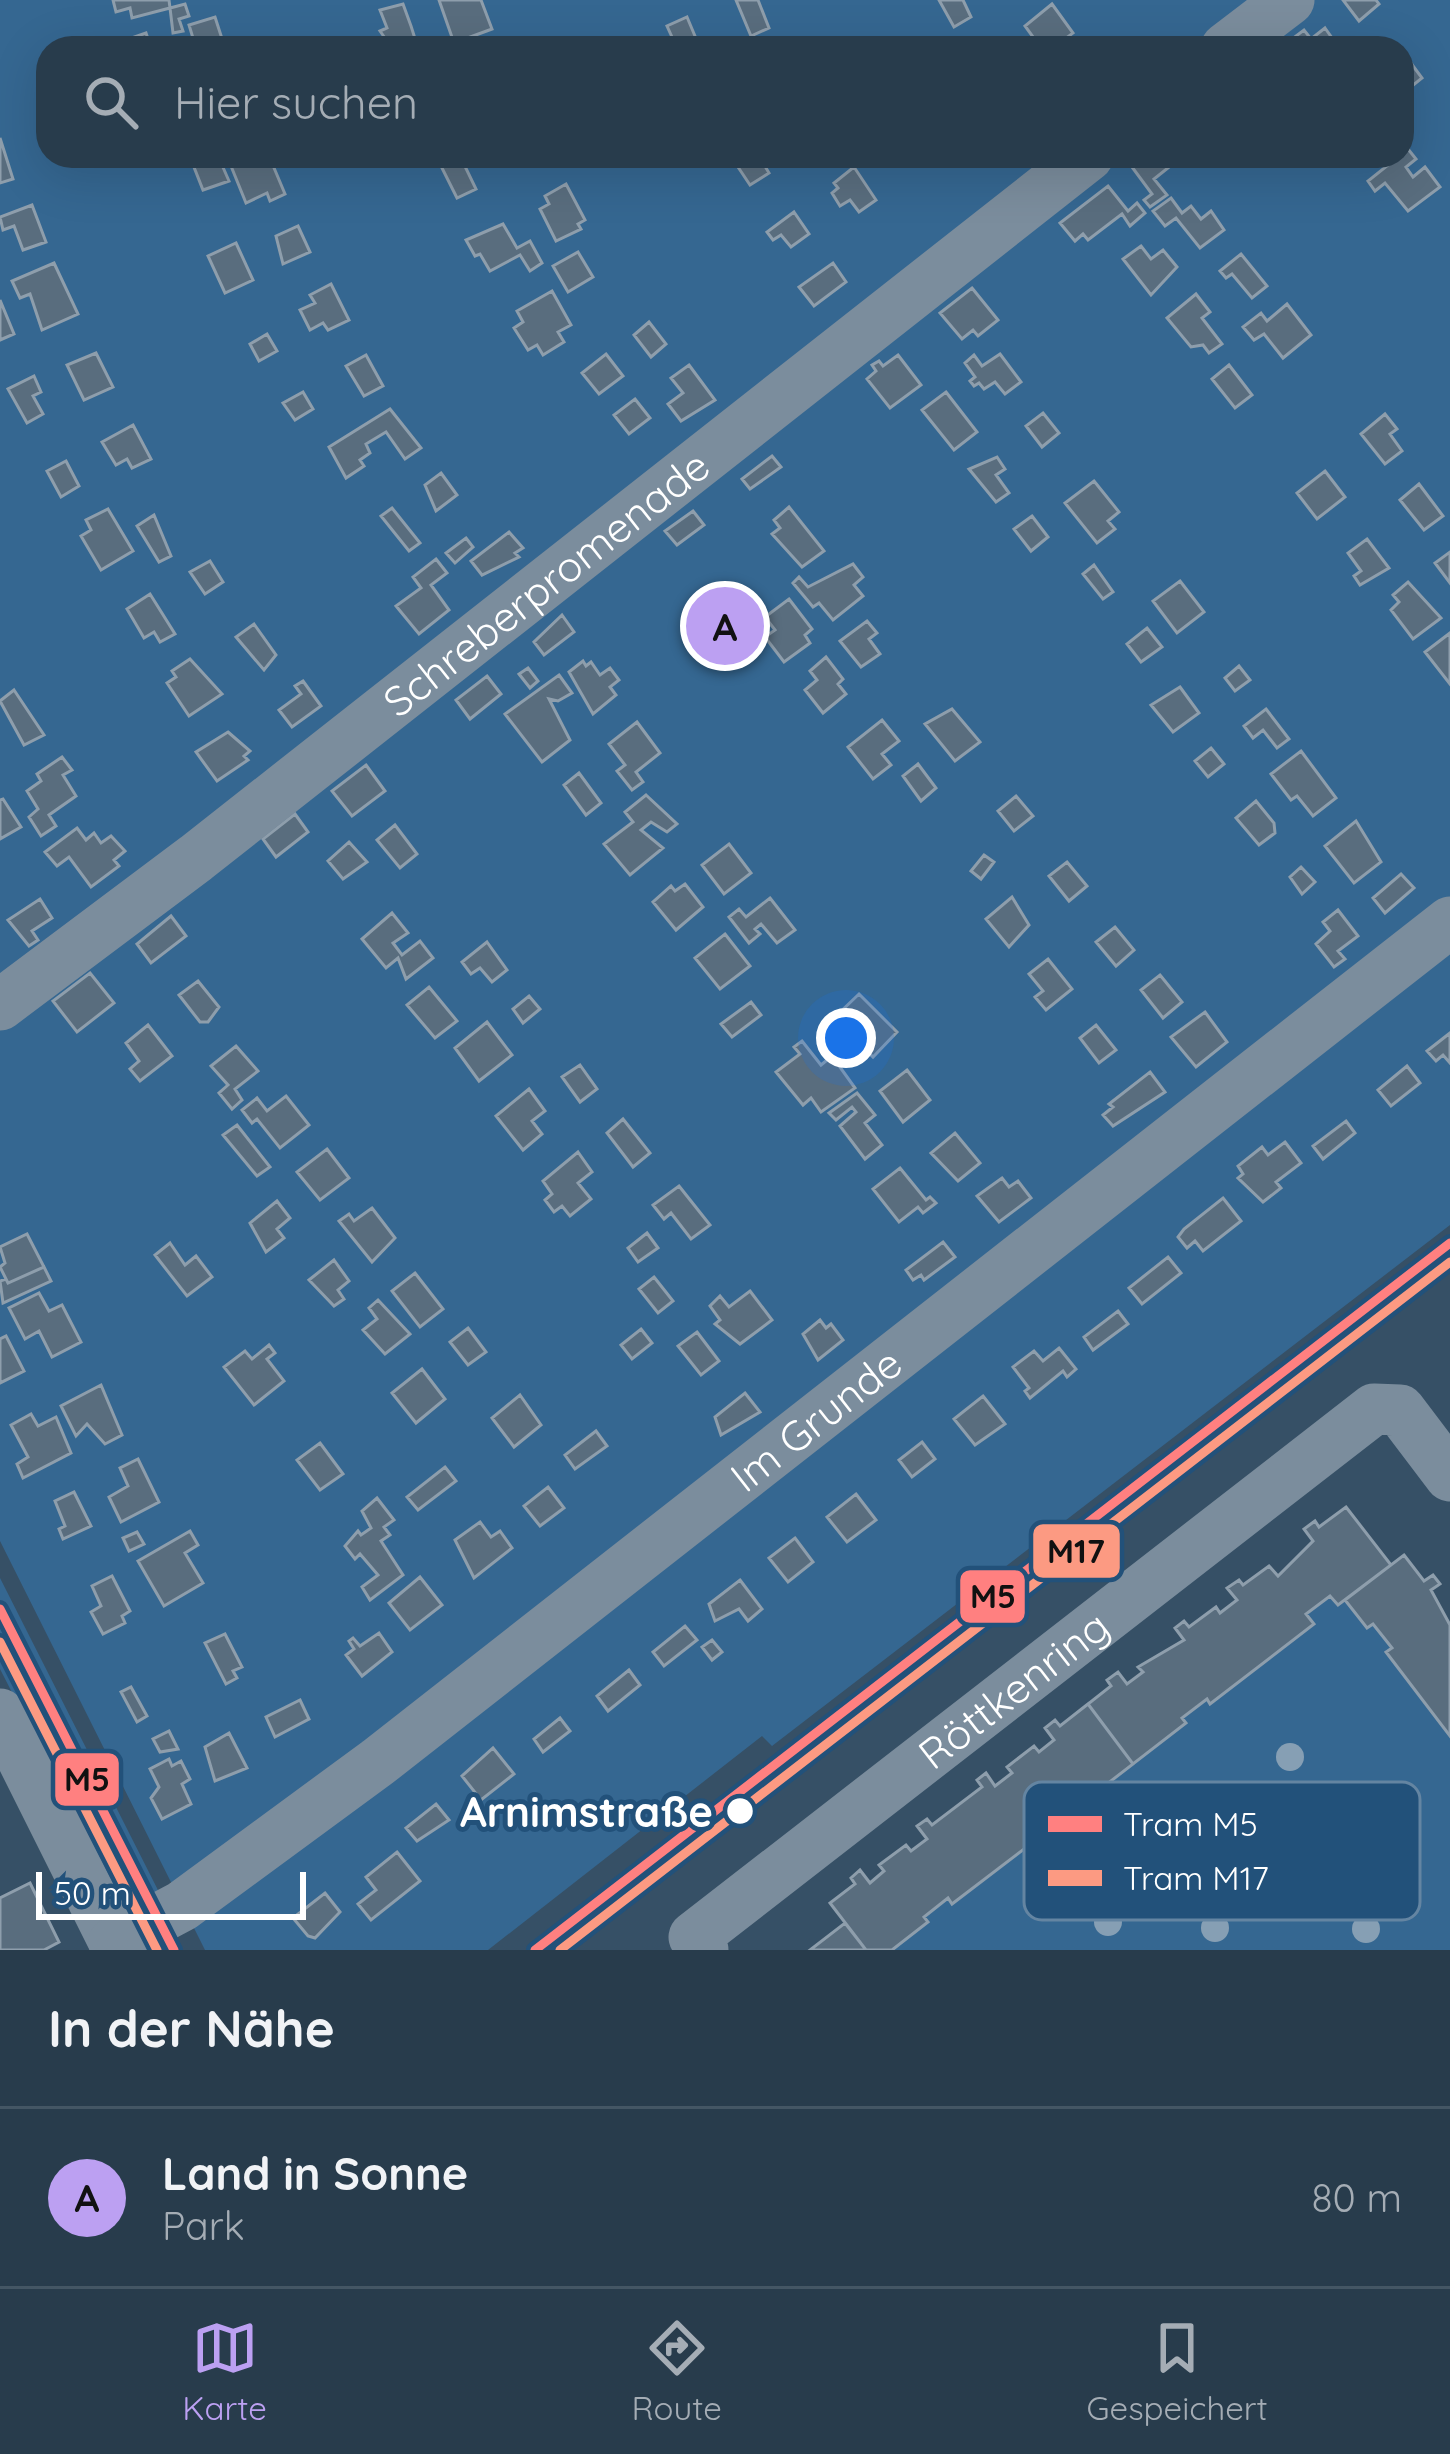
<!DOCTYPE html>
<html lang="de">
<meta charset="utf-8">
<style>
body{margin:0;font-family:Quicksand,sans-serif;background:#344756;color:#f1f3f6}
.scale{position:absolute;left:36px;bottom:30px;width:270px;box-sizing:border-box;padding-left:12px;border:6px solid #fff;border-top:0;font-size:33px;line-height:42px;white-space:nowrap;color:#fff;-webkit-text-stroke:9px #22517a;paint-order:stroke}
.you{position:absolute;left:846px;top:1038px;width:42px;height:42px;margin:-30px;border:9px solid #fff;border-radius:50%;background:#1a73e8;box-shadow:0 0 0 18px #1a73e833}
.badge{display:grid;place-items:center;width:78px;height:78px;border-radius:50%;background:#bca0f2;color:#111;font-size:39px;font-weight:700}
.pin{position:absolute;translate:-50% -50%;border:6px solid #fff;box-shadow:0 3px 12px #0006}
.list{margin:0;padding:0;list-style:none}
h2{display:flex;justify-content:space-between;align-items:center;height:156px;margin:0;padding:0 48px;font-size:51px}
h2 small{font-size:39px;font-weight:400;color:#a5adb5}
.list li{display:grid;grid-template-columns:78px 1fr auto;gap:36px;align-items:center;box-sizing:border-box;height:180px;padding:0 48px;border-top:3px solid #445664}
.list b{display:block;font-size:45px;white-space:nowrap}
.list p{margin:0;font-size:39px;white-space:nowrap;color:#a5adb5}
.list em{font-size:39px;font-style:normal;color:#a5adb5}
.icon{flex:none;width:66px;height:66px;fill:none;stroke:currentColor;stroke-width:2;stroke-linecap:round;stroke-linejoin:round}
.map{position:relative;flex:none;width:1450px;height:1950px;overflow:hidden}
.search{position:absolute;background:#283c4c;box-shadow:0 12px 48px #0002;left:36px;right:36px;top:36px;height:132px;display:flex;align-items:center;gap:30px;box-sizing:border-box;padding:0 42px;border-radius:36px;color:#a5adb5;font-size:45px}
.sheet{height:336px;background:#283c4c}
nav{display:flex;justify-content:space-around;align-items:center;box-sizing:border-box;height:168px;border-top:3px solid #445664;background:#283c4c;font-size:33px;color:#a5adb5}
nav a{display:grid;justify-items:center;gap:6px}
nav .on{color:#bca0f2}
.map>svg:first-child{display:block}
.green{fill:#356791;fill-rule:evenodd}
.building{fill:#596d7e;stroke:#8e9eac;stroke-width:3}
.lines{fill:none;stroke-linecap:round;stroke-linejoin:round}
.minor{stroke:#7b8d9d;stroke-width:51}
.tram-1-casing{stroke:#22517a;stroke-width:18}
.tram-2-casing{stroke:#22517a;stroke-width:18}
.tram-1{stroke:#ff8080;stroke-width:9}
.tram-2{stroke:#fc9a82;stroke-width:9}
.tree{fill:#869fb4}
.stop-dot{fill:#fff;stroke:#22517a;stroke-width:4.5}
.labels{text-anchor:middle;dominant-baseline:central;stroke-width:10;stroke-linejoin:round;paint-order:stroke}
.street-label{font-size:42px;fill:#fff;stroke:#22517a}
.stop-label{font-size:42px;font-weight:bold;fill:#fff;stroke:#22517a;text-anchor:end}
.key{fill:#22517a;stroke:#6485a2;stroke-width:3}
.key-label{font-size:33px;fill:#fff}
.line-badge{stroke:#22517a;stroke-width:4.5}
.pale-badge-label{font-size:33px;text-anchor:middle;font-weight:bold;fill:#111}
</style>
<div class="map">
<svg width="1450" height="1950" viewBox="0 0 1450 1950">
<rect width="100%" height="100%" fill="#365066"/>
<!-- green -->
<path class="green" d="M0,0H1450V1225L772,1746L762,1736L488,1950H205L0,1541ZM48,48H1402V156H48Z
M0,1578L161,1896L126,1915L0,1669Z
M1330,1596L1338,1605L1345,1600L1367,1628L1373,1624L1392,1648L1386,1653L1450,1736V1950H892L928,1923L924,1917L948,1898L953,1903L1056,1824L1052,1818L1077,1799L1081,1804L1186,1724L1182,1718L1207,1699L1211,1703L1314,1625L1306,1614Z"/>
<!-- building -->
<path class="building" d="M113,0H169L170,8L185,4L189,16L179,19L183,31L173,33L170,8L132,18L130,8L116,12Z
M439,0H481L492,29L454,43Z
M736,0H758L769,28L751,36Z
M939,0H963L971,17L954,27Z
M1343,0H1376L1379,4L1359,21Z
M403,4L411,26L418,48H392L380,31L387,28L380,10Z
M1052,4L1073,33L1053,48H1041L1025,26Z
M215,17L225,48H196L189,25Z
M687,17L700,48H677L667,26Z
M1325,28L1332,38L1319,48H1280L1304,30L1311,39Z
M146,33L151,48H125L123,41Z
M1402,51L1422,78L1406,91L1402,86Z
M0,138L13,179L0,183Z
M1408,149L1416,159L1406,167L1413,177L1425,167L1440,187L1408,211L1385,183L1375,191L1368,181Z
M208,156H218L229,181L203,190L192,162Z
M254,156H269L285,194L270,201L267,193L246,203L231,166Z
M460,156L476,189L457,198L440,164Z
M524,156H551L529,166Z
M742,156H759L769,173L750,185L734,161Z
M1147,156H1183L1154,179L1167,195L1150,207L1144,200L1152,194L1132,167Z
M854,167L876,200L859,212L850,200L840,206L832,193L838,188L834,183Z
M566,184L585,220L578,224L581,229L556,241L540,209L549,204L545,196Z
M1108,186L1128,211L1137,203L1145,213L1130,226L1122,214L1088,240L1083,234L1075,241L1060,223Z
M1171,198L1182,213L1191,206L1201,219L1211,211L1224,230L1200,248L1176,218L1165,226L1153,211Z
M32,205L46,242L23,250L14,226L3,230L0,217Z
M794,212L809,234L791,247L781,235L773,240L767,232Z
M503,224L517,248L530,241L542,263L530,271L520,255L490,271L480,254L475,256L466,240Z
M298,226L310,252L283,264L276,236Z
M236,243L253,280L225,293L208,256Z
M1141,246L1151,259L1163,250L1177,267L1151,295L1123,259Z
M578,252L593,277L568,292L553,266Z
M1241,254L1267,286L1252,298L1232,274L1226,278L1220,271Z
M54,263L78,314L42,330L30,294L20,298L12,281Z
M833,263L846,282L814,306L799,287Z
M331,284L349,320L328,330L323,323L310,330L300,310L315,303L310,295Z
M972,288L998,320L978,336L973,330L962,339L940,313Z
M552,291L571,325L558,332L564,342L543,355L537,345L528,350L514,328L523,322L517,311Z
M1196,294L1210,312L1202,318L1222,344L1209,353L1203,345L1191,347L1167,318Z
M0,300L14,334L0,340Z
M1287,304L1311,335L1283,358L1264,334L1254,340L1243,327L1261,313L1267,321Z
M649,322L666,344L651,357L634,335Z
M267,334L277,351L259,361L250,344Z
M96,353L113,387L84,400L67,365Z
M606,354L623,376L599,394L582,373Z
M1000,354L1021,382L1005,394L995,382L984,389L979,383L974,386L970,381L975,377L965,363L974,355L982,366Z
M366,355L383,386L364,396L346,366Z
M898,355L921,385L890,408L867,379L876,371L872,365L879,361L883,366Z
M689,365L715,400L681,421L668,404L683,393L671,378Z
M1229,365L1252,395L1235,408L1212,379Z
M34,376L41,392L33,396L43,414L27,423L8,389Z
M303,392L313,409L295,420L283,403Z
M946,392L977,432L954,450L922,410Z
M635,399L650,418L629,434L614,415Z
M390,409L421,448L405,459L386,432L366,444L370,453L360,460L364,466L346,478L329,447Z
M1043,413L1059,433L1042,447L1026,426Z
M1385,414L1397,429L1390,434L1402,451L1385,464L1361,434Z
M133,425L151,459L132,468L127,459L116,465L102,442Z
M772,456L781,467L750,489L742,479Z
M997,457L1005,469L996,475L1009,493L996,502L969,469Z
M66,461L79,486L61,497L47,471Z
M1325,471L1345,497L1317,519L1297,493Z
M441,473L457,495L436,511L425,485Z
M1094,481L1119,512L1108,521L1115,529L1097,543L1065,503Z
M1419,484L1443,516L1424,530L1400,500Z
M789,507L824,551L802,567L772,534L780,528L774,520Z
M392,508L420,543L409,551L381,516Z
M108,509L133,551L101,570L81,536L91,530L86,520Z
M693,511L704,525L677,545L665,531Z
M154,515L171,556L159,562L137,526Z
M1032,516L1048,537L1031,551L1014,529Z
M509,532L523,548L515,553L519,557L482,575L471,561Z
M466,538L473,547L455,563L446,553Z
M1367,539L1389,568L1360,585L1354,576L1361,571L1348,553Z
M1450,552V583L1435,563Z
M436,559L447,573L431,585L449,610L419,634L396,606L421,588L413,577Z
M210,561L223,582L205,594L190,572Z
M853,564L863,577L854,585L863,596L833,620L819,603L813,607L793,583L799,577L808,587Z
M1094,565L1113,592L1103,599L1083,574Z
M1180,581L1204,612L1177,633L1153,601Z
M1408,582L1441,618L1413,639L1391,610L1399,602L1393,595Z
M150,594L175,634L160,642L154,632L144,638L127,609Z
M789,599L812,629L805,635L810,643L784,662L765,637L775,630L765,617Z
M562,615L574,632L544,655L534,642Z
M867,621L877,633L869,639L880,654L861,667L840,641Z
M254,624L276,655L264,670L236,637Z
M1147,628L1162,647L1141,662L1127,644Z
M1450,633V684L1425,652Z
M826,657L843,679L838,684L846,694L823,713L805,690L817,680L810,671Z
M190,659L222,694L189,716L167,683L176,677L172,671Z
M583,661L586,666L591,662L600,675L610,668L619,680L610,687L616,695L593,714L569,672Z
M1239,666L1250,680L1235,691L1225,678Z
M528,668L538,681L530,688L519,674Z
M559,675L572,693L558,701L549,699L570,740L542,762L505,714Z
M487,676L501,694L470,719L456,700Z
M303,681L321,706L292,727L279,710L301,694L295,686Z
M1180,687L1199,713L1173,732L1151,705Z
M14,690L44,735L24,745L0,701Z
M952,709L980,742L955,761L925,724Z
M1266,709L1289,739L1277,748L1263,730L1253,738L1244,726Z
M882,720L899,741L882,754L891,765L873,779L848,747Z
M637,722L660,753L636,772L643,782L632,790L617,771L625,765L609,744Z
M228,732L250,751L244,756L248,760L217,781L196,752Z
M1211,748L1224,764L1208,777L1195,761Z
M1301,751L1336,798L1313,816L1297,796L1291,800L1271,774Z
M62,757L72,770L63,775L76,796L49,815L56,826L41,836L29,817L38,809L27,791L41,781L37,774Z
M918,764L936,788L921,801L903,776Z
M366,765L385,791L352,816L332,791Z
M579,773L601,803L586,815L564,785Z
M646,795L677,824L667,832L651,822L641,830L663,848L630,875L604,844L633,822L625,812Z
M1016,796L1033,816L1014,831L998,811Z
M3,799L21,827L0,839V800Z
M1256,801L1274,823L1275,833L1259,845L1236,818Z
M295,814L308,832L276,857L263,839Z
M1356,821L1381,862L1354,883L1325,846Z
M395,825L417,854L400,868L377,840Z
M77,828L86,840L94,833L101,843L111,836L125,851L114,860L119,866L91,887L69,857L57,866L45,852Z
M349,842L367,862L343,879L328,861Z
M729,844L751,873L724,894L702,865Z
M984,855L994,862L981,879L971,871Z
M1067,862L1087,886L1069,901L1049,876Z
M1301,867L1315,882L1302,894L1290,877Z
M1401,874L1414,888L1385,913L1373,898Z
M685,884L703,907L676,930L653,902L671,886L675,891Z
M1012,897L1029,925L1009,947L986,919Z
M770,898L795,930L777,943L761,924L755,929L760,934L749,943L729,917L739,909L746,917Z
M40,899L52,918L32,931L38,940L29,946L8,920Z
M1338,910L1358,936L1338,951L1345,959L1334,967L1316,944L1330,931L1323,922Z
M392,913L408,933L393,943L402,955L420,941L433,958L406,979L398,958L386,968L362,939Z
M171,916L186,936L151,963L137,944Z
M1115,927L1134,950L1116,966L1096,942Z
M725,934L750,966L720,989L695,958Z
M487,942L507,970L492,982L480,968L471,974L462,962Z
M1048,959L1072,989L1046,1010L1035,997L1043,991L1029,974Z
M90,973L114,1003L77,1032L53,1001Z
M1160,975L1182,1002L1163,1018L1141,990Z
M198,981L219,1007L208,1022H200L179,995Z
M429,987L457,1021L435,1038L407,1005Z
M859,994L897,1032L873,1057L834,1018Z
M529,996L540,1009L523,1023L513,1009Z
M751,1002L761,1015L732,1037L721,1024Z
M1205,1012L1227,1042L1196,1067L1171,1037Z
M487,1022L512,1055L479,1081L455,1048Z
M148,1025L172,1056L140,1081L130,1069L139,1061L126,1043Z
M1096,1025L1116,1050L1099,1063L1080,1038Z
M1450,1033V1063L1443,1055L1436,1061L1427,1051Z
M802,1041L821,1065L832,1056L855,1088L821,1112L811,1098L803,1105L776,1072L800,1054L794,1047Z
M236,1046L258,1071L235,1089L242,1100L232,1109L219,1093L228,1085L211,1066Z
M580,1065L597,1089L580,1102L562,1077Z
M1407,1066L1420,1083L1391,1106L1378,1090Z
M907,1070L930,1100L903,1122L880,1091Z
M1150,1072L1165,1092L1113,1126L1103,1115L1113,1107L1109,1104Z
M529,1089L545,1111L532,1121L542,1134L523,1150L496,1116Z
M857,1093L875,1115L865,1123L882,1145L865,1159L840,1126L856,1112L852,1107L836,1120L829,1113Z
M286,1096L309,1125L280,1148L257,1119L252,1123L242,1110L257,1098L267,1111Z
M623,1119L650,1153L633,1167L607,1133Z
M1346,1121L1355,1133L1323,1159L1313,1146Z
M237,1125L270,1167L257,1176L223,1135Z
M955,1133L980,1163L958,1181L931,1153Z
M1285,1142L1301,1163L1276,1182L1281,1188L1263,1202L1238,1178L1243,1174L1238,1166L1262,1147L1268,1155Z
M327,1149L349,1178L320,1200L297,1172Z
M578,1152L592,1172L578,1183L591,1199L570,1216L562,1206L554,1212L545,1200L552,1194L543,1181Z
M900,1168L926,1200L930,1197L936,1203L923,1213L918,1207L899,1222L873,1189Z
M1002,1178L1009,1187L1018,1181L1031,1198L999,1222L977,1196Z
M679,1186L710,1225L691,1239L671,1213L664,1219L653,1205Z
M1223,1198L1241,1221L1203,1251L1195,1241L1187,1248L1178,1237L1184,1229Z
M277,1201L290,1218L277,1229L284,1238L266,1252L250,1223Z
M372,1208L395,1238L372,1262L339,1221L349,1214L354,1221Z
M647,1233L658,1248L638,1262L628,1248Z
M27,1234L44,1267L8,1283L0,1267L5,1263L0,1247Z
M943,1242L955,1257L924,1280L921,1275L913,1280L906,1270Z
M170,1243L185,1265L196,1256L212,1277L187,1296L155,1255Z
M1168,1257L1181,1273L1142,1304L1129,1288Z
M334,1260L349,1281L338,1290L344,1299L334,1306L309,1280Z
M44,1267L51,1281L3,1303L0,1281L6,1279L8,1283Z
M415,1273L443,1309L420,1327L392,1291Z
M654,1277L673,1301L658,1313L639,1289Z
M750,1291L772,1320L740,1344L715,1324L720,1320L710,1306L720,1296L729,1307Z
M39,1293L49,1311L62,1305L81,1342L52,1357L39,1331L25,1339L9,1308Z
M378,1300L410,1334L385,1354L363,1330L377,1319L369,1308Z
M1118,1311L1128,1324L1093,1350L1084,1337Z
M820,1320L826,1328L831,1324L843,1340L818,1360L803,1334Z
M468,1328L486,1352L468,1365L450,1342Z
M641,1329L652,1343L632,1359L621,1345Z
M697,1332L719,1361L701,1375L678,1346Z
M6,1336L24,1371L0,1383V1339Z
M269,1345L275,1353L267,1359L284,1381L254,1405L224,1367L245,1351L252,1359Z
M1059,1348L1076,1369L1067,1377L1063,1371L1030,1398L1025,1391L1029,1388L1013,1367L1034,1351L1043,1361Z
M422,1369L445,1399L416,1423L392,1393Z
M101,1385L122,1435L105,1444L87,1424L76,1436L61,1406Z
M745,1393L760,1412L721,1435L715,1417Z
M520,1395L541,1425L514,1447L492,1418Z
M983,1396L1005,1424L975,1445L954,1419Z
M31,1414L38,1426L56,1417L71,1453L23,1478L17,1464L28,1457L11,1425Z
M596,1431L607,1446L575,1469L565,1455Z
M922,1442L935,1459L912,1477L899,1460Z
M320,1443L343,1474L320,1490L297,1460Z
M138,1459L159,1502L121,1522L109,1497L128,1486L120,1468Z
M445,1467L456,1481L418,1510L407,1497Z
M548,1487L564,1508L540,1526L524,1506Z
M74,1492L91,1526L63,1539L59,1529L65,1526L55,1501Z
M856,1494L876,1520L847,1542L827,1517Z
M377,1498L394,1520L384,1527L390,1535L381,1541L403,1575L370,1600L362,1587L378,1575L360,1554L355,1559L345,1546L358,1531L361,1535L371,1528L362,1511Z
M1346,1507L1391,1565L1338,1605L1330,1596L1306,1614L1314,1624L1210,1704L1207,1699L1182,1718L1186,1723L1133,1764L1088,1704L1111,1686L1107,1680L1118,1672L1127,1684L1143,1672L1138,1667L1184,1640L1175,1628L1184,1621L1189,1627L1216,1607L1220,1613L1237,1600L1227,1588L1239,1580L1243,1585L1269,1566L1278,1576L1313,1541L1304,1529L1315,1521L1319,1527Z
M480,1522L491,1537L500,1531L512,1548L474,1578L455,1540Z
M190,1531L198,1545L185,1553L203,1583L164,1606L138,1561Z
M137,1532L144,1544L129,1551L123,1538Z
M795,1538L813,1562L788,1582L769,1558Z
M1404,1555L1424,1581L1433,1575L1440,1584L1431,1590L1450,1625V1736L1386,1652L1392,1648L1373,1624L1367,1628L1345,1600Z
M112,1576L130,1611L122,1616L125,1623L103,1634L91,1612L101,1606L92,1586Z
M420,1577L442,1605L410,1630L389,1603Z
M740,1580L762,1609L748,1621L739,1609L715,1621L709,1604Z
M685,1626L697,1640L664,1666L653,1652Z
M379,1633L392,1652L362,1676L346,1655L354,1649L349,1641L353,1638L360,1646Z
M225,1634L242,1667L233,1671L237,1678L226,1684L205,1643Z
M712,1640L722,1652L712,1660L702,1647Z
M629,1670L640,1685L608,1711L597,1696Z
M131,1687L147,1716L137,1722L121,1692Z
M300,1700L309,1719L275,1737L266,1717Z
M1088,1704L1133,1764L1081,1804L1077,1799L1052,1818L1057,1824L952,1904L948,1898L924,1917L928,1922L892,1950H866L830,1903L855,1884L851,1878L860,1870L870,1883L884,1871L879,1865L906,1845L911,1851L927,1839L917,1826L927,1819L932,1825L982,1787L977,1780L986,1773L995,1786L1012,1773L1007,1767L1034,1746L1039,1752L1054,1740L1045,1728L1055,1720L1060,1726Z
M560,1718L570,1731L543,1752L534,1739Z
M169,1731L178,1749L160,1752L153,1739Z
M229,1733L247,1768L215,1781L205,1747Z
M493,1748L514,1774L481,1800L462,1776Z
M169,1759L172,1766L181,1761L190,1779L182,1784L191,1804L162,1819L151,1798L159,1787L150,1769Z
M436,1804L449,1820L417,1841L406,1828Z
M397,1852L420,1881L371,1920L358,1904L376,1890L366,1877Z
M30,1883L59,1942L44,1950H0V1898Z
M325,1893L340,1912L315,1938L308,1936L293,1918Z
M845,1923L866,1950H810Z"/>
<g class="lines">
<!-- minor -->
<g class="minor">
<path d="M1226,48L1289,0"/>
<path id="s1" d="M0,1005L196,858L1088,156"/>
<path d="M0,1714L118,1950"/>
<path id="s2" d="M114,1942L182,1906L378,1762L1450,922"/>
<path id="s3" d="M703,1950L694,1937L1374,1409L1400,1410L1450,1476"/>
</g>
<defs>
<path id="tram-1" d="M0,1609L174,1950
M535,1950L1450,1243"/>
<path id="tram-2" d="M0,1642L157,1950
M560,1950L1450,1262"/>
</defs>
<!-- tram-1 casing -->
<use href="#tram-1" class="tram-1-casing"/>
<!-- tram-2 casing -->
<use href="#tram-2" class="tram-2-casing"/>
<!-- tram-1 -->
<use href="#tram-1" class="tram-1"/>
<!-- tram-2 -->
<use href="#tram-2" class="tram-2"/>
</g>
<!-- trees -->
<g class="tree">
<circle cx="1290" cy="1757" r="14"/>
<circle cx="1108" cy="1922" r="14"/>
<circle cx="1215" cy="1928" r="14"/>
<circle cx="1366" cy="1929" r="14"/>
</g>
<!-- markers -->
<circle class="stop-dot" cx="740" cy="1811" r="15"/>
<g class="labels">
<!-- street labels -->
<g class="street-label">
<text stroke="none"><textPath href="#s1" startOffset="690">Schreberpromenade</textPath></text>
<text stroke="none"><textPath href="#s2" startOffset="876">Im Grunde</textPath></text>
<text stroke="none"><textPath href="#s3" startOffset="420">Röttkenring</textPath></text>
</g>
<!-- stop labels -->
<g class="stop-label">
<text x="713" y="1811">Arnimstraße</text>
</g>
</g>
<!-- legend -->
<rect x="1024" y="1782" width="396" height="138" rx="18" class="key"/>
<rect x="1048" y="1816" width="54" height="16" fill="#ff8080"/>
<rect x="1048" y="1870" width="54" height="16" fill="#fc9a82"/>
<g class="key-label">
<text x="1123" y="1836">Tram M5</text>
<text x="1123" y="1890">Tram M17</text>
</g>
<g class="line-badge">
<rect x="1031" y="1522" width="91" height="58" rx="12" fill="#fc9a82"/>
<rect x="958" y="1568" width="69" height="57" rx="12" fill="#ff8080"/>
<rect x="53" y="1751" width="68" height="57" rx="12" fill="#ff8080"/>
</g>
<g class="pale-badge-label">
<text x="1076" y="1563">M17</text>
<text x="993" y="1608">M5</text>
<text x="87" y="1791">M5</text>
</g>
</svg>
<div class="scale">50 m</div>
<div class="you"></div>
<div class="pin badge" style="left:725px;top:626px">A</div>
<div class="search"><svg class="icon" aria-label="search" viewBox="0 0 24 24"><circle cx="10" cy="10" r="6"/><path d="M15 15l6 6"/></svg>Hier suchen</div>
</div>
<section class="sheet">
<h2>In der Nähe<small></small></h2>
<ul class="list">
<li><span class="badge">A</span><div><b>Land in Sonne</b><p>Park</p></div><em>80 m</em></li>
</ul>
</section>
<nav>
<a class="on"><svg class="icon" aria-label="map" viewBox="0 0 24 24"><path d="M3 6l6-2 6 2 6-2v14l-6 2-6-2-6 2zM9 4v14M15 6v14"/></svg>Karte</a>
<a><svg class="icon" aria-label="directions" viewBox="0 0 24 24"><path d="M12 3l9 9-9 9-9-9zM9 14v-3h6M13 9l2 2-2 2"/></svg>Route</a>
<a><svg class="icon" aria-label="saved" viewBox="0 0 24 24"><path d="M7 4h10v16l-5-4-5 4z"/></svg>Gespeichert</a>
</nav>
